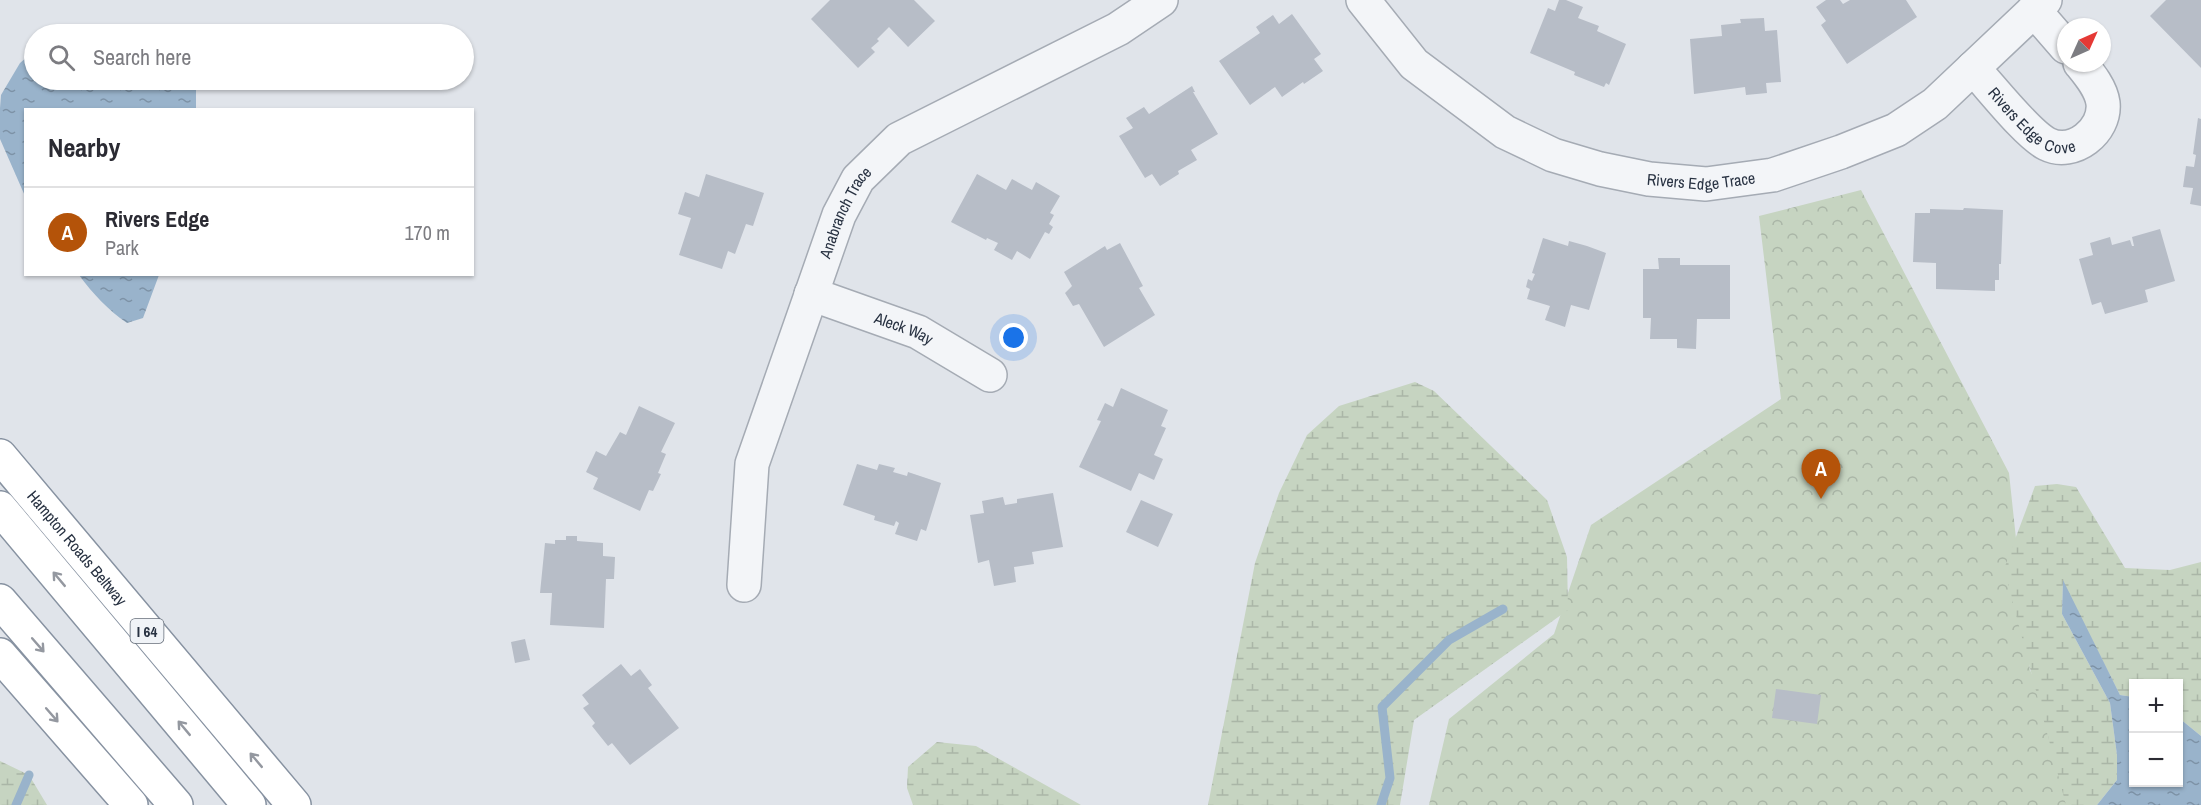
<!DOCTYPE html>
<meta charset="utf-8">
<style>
body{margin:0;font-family:"Archivo Narrow",sans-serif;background:#f2f2f3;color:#2b2b33}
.controls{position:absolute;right:18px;bottom:18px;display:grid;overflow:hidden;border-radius:0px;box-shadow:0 2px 4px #0004}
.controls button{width:54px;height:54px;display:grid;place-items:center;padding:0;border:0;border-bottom:2px solid #e1e1e2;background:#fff;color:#2b2b33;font:30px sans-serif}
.compass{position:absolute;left:2057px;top:18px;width:54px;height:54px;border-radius:50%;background:#fff;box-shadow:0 2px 4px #0004;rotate:45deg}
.you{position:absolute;left:1014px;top:338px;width:21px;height:21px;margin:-15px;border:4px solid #fff;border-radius:50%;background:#1a73e8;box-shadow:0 0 0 9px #1a73e833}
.badge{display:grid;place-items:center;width:39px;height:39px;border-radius:50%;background:#b45309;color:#fff;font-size:20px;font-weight:700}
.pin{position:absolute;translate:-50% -50px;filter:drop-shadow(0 2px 3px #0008)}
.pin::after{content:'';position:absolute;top:32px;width:21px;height:18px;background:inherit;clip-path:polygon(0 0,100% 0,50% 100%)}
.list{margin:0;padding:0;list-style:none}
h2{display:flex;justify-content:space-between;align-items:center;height:78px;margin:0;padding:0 24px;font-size:26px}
h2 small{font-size:20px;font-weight:400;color:#7c7c81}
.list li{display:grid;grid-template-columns:39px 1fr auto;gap:18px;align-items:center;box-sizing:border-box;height:90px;padding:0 24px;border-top:2px solid #e1e1e2}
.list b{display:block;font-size:22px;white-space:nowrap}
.list p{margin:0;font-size:20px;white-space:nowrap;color:#7c7c81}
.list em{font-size:20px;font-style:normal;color:#7c7c81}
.icon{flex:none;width:33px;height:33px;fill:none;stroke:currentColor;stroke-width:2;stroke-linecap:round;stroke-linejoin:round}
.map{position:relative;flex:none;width:2201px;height:805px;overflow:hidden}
.search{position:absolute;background:#fff;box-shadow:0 2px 4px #0004;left:24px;top:24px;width:450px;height:66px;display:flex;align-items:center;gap:15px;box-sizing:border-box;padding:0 21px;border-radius:33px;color:#7c7c81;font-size:22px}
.panel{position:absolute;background:#fff;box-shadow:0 2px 4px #0004;left:24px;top:108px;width:450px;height:168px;border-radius:0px}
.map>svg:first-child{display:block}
.forest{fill:url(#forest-crowns)}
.wetland{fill:url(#wetland-marsh)}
.water{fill:url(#water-ripples)}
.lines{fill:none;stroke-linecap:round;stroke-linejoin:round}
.stream{stroke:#99b3cb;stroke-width:9}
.building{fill:#b7bdc7}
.street-casing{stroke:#a5abb4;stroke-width:36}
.highway-casing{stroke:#8792a1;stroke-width:36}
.street{stroke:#f3f5f8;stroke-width:33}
.highway{stroke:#fff;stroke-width:33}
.oneway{stroke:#9498a0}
.labels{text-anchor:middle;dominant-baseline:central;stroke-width:5;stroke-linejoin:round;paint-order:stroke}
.shield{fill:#f0f3f7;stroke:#646c78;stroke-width:1.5}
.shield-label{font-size:15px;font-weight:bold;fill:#283242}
.street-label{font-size:16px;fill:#283242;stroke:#f0f3f7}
</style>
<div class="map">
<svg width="2201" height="805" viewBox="0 0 2201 805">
<defs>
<pattern id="forest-crowns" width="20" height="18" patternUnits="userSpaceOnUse" patternTransform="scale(1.5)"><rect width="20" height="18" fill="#c6d4c1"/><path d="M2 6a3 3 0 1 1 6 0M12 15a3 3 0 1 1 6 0" fill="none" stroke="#aab6a7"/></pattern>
<pattern id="wetland-marsh" width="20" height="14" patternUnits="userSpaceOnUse" patternTransform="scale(1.5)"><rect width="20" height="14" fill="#c6d4c1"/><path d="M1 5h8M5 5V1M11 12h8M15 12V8" fill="none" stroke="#aab6a7"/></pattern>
<pattern id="water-ripples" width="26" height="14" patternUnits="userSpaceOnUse" patternTransform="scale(1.5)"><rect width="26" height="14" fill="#99b3cb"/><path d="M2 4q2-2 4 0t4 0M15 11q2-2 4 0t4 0" fill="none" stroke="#7d92a6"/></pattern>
</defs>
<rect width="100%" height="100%" fill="#e0e4ea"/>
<!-- forest -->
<path class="forest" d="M1861,190L2009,473L2030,670L2091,805H1429L1449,719L1554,634L1591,525L1781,399L1759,216Z"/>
<!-- wetland -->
<path class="wetland" d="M1415,382L1434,391L1547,500L1567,557L1568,610L1414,720L1400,805H1208L1255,563L1279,493L1307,435L1339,406Z
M2057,484L2076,487L2125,568L2170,570L2201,562V736L2179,718L2178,684H2134L2133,697L2120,695L2063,582L2062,614L2110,703L2117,755V780L2097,805H2066L2004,569L2035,486Z
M937,742L976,746L1081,805H913L907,788L908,767Z
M0,761L29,775L47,805H0Z"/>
<!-- water -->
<path class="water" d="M93,25L140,27L156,34H61Z
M34,51V80H196V109L26,110L25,196L0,139V108L1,95L20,63Z
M79,275H159L143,318L127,323C108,310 93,294 79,275Z
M2063,580L2120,695L2133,697L2134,782H2178L2179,718L2201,736V805H2097L2117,780V755L2110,703L2062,614Z"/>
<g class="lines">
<!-- stream -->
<path class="stream" d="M16,805L29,775
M1381,805L1390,778L1382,707L1449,640L1503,609"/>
</g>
<!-- building -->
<path class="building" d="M830,0H914L935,21L908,47L889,27L877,39L879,41L871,48L875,52L858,68L811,19Z
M1559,0H1566L1583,7L1578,18L1599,26L1597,31L1626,44L1609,85L1606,83L1604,87L1574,75L1575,72L1530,53L1548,8L1555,11Z
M1826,0H1840L1843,4L1850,0H1906L1917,17L1847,64L1821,25L1826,21L1816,7Z
M2166,0H2201V68L2150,16Z
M1292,14L1321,54L1314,59L1323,71L1304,84L1303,82L1282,97L1275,87L1250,105L1219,61L1260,33L1256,27L1273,15L1279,24Z
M1764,18L1765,31L1777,30L1781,82L1766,83L1767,93L1746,95L1745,87L1694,94L1690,39L1722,36L1721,25L1741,23L1740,19Z
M1192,86L1195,92H1193L1218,134L1191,150L1197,160L1178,171L1179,174L1160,186L1152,174L1145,178L1119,136L1133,128L1126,118L1144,107L1149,114Z
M2198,118L2201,119V206L2190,204L2193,188L2183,187L2186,166L2194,167L2196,155L2193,154Z
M706,174L764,193L753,226L746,224L735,254L728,251L722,269L679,255L691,218L678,214L685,192L699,197Z
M977,174L1006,190L1012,179L1032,190L1036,182L1060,196L1050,213L1054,215L1049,224L1053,227L1049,234L1045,232L1030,259L1017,251L1012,260L994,250L998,243L987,238L986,240L951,222Z
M1964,208L2003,210L2001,264H1999V280H1995V291L1936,289V263L1913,262L1915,213H1930V209L1963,210Z
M2160,229L2175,281L2145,290L2148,302L2105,314L2101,302L2092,305L2079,259L2093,255L2090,243L2110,237L2112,245L2130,240L2132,246H2134L2132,237Z
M1543,238L1568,246L1569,241L1587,246L1606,253L1589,310L1571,305L1565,327L1545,320L1550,306L1527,299L1530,289L1526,287L1528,279L1532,281L1535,274L1532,273Z
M1120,243L1143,286L1139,288L1155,315L1104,347L1079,304L1073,306L1065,293L1072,286L1064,272L1105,246L1107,250Z
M1658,258H1680V265H1730V319H1697L1696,349L1677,348V339H1650L1651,318H1643V269H1659Z
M1121,388L1168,410L1161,426L1166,428L1154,455L1163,459L1154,480L1139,473L1131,491L1079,467L1101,421L1097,420L1105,403L1113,407Z
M639,406L675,423L661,452L666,454L658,473L661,474L653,491L649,490L640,511L593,489L598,478L586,472L596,451L606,456L620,432L626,435Z
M857,464L877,470L879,464L895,468L893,472L907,476L908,472L941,483L926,531L921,529L917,541L895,534L899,523L896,521L894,526L874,520L875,516L843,505Z
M1053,493L1063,547L1032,552L1034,564L1014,567L1016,582L994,586L989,560L978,563L970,515L984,513L982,501L1003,497L1005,505L1017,503V499Z
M1141,500L1173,514L1158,547L1126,532Z
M566,536H577V541L603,543V556L615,557L614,579H606L604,628L550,625L552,593H540L545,543L555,544V540H566Z
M525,639L530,660L515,663L511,642Z
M621,664L631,676L640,669L652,685L648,688L679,728L630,765L612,743L608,746L592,726L595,723L583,708L589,704L582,695Z
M1776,689L1821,695L1817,724L1772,718Z"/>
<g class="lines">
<defs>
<g id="street">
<path id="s1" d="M1363,0L1414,64L1505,132L1553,155L1600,169L1649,179L1706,184L1773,175L1841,152L1896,130L1935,104L2045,0"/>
<path d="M2034,10L2066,47"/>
<path id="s2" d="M1973,68C1990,86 2027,134 2047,144C2073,157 2106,131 2103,103C2101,88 2089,74 2080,63"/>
<path id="s3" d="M811,294L918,332L990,375"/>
<path id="s4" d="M744,585L752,464L839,215L858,179L899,139L1118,29L1161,0"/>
</g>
<g id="highway">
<path id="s5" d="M0,456L294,805"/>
<path d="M0,508L249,805"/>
<path d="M0,601L176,805"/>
<path d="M0,655L131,805"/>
</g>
</defs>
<!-- street casing -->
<use href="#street" class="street-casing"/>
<!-- highway casing -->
<use href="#highway" class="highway-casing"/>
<!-- street -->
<use href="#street" class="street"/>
<!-- highway -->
<use href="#highway" class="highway"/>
</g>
<!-- one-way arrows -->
<defs><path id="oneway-shaft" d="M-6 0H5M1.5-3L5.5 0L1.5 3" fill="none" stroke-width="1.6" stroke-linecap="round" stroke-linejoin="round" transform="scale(1.5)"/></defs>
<g class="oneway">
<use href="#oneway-shaft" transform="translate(59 579) rotate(-130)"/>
<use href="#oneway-shaft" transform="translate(38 645) rotate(49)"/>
<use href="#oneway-shaft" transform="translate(52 715) rotate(49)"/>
<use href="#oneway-shaft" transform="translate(184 728) rotate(-130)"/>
<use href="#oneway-shaft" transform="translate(256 760) rotate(-130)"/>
</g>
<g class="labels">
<!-- shield labels -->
<rect class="shield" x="130.5" y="619" width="33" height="24" rx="4.5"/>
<g class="shield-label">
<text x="147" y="631">I 64</text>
</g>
<!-- street labels -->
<g class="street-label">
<text stroke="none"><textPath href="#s2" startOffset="82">Rivers Edge Cove</textPath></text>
<text stroke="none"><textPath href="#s1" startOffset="400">Rivers Edge Trace</textPath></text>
<text stroke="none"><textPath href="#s4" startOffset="390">Anabranch Trace</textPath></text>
<text stroke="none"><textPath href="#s3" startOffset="99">Aleck Way</textPath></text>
<text stroke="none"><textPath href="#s5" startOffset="120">Hampton Roads Beltway</textPath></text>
</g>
</g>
</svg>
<div class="controls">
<button>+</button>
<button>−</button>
</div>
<svg class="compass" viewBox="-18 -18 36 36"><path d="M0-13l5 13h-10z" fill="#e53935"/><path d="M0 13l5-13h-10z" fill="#7c7c81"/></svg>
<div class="you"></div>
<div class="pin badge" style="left:1821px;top:499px">A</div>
<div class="search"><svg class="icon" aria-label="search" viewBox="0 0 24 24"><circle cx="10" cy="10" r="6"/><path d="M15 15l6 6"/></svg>Search here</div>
<section class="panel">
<h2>Nearby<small></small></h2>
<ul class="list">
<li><span class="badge">A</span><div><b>Rivers Edge</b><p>Park</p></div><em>170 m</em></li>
</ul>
</section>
</div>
